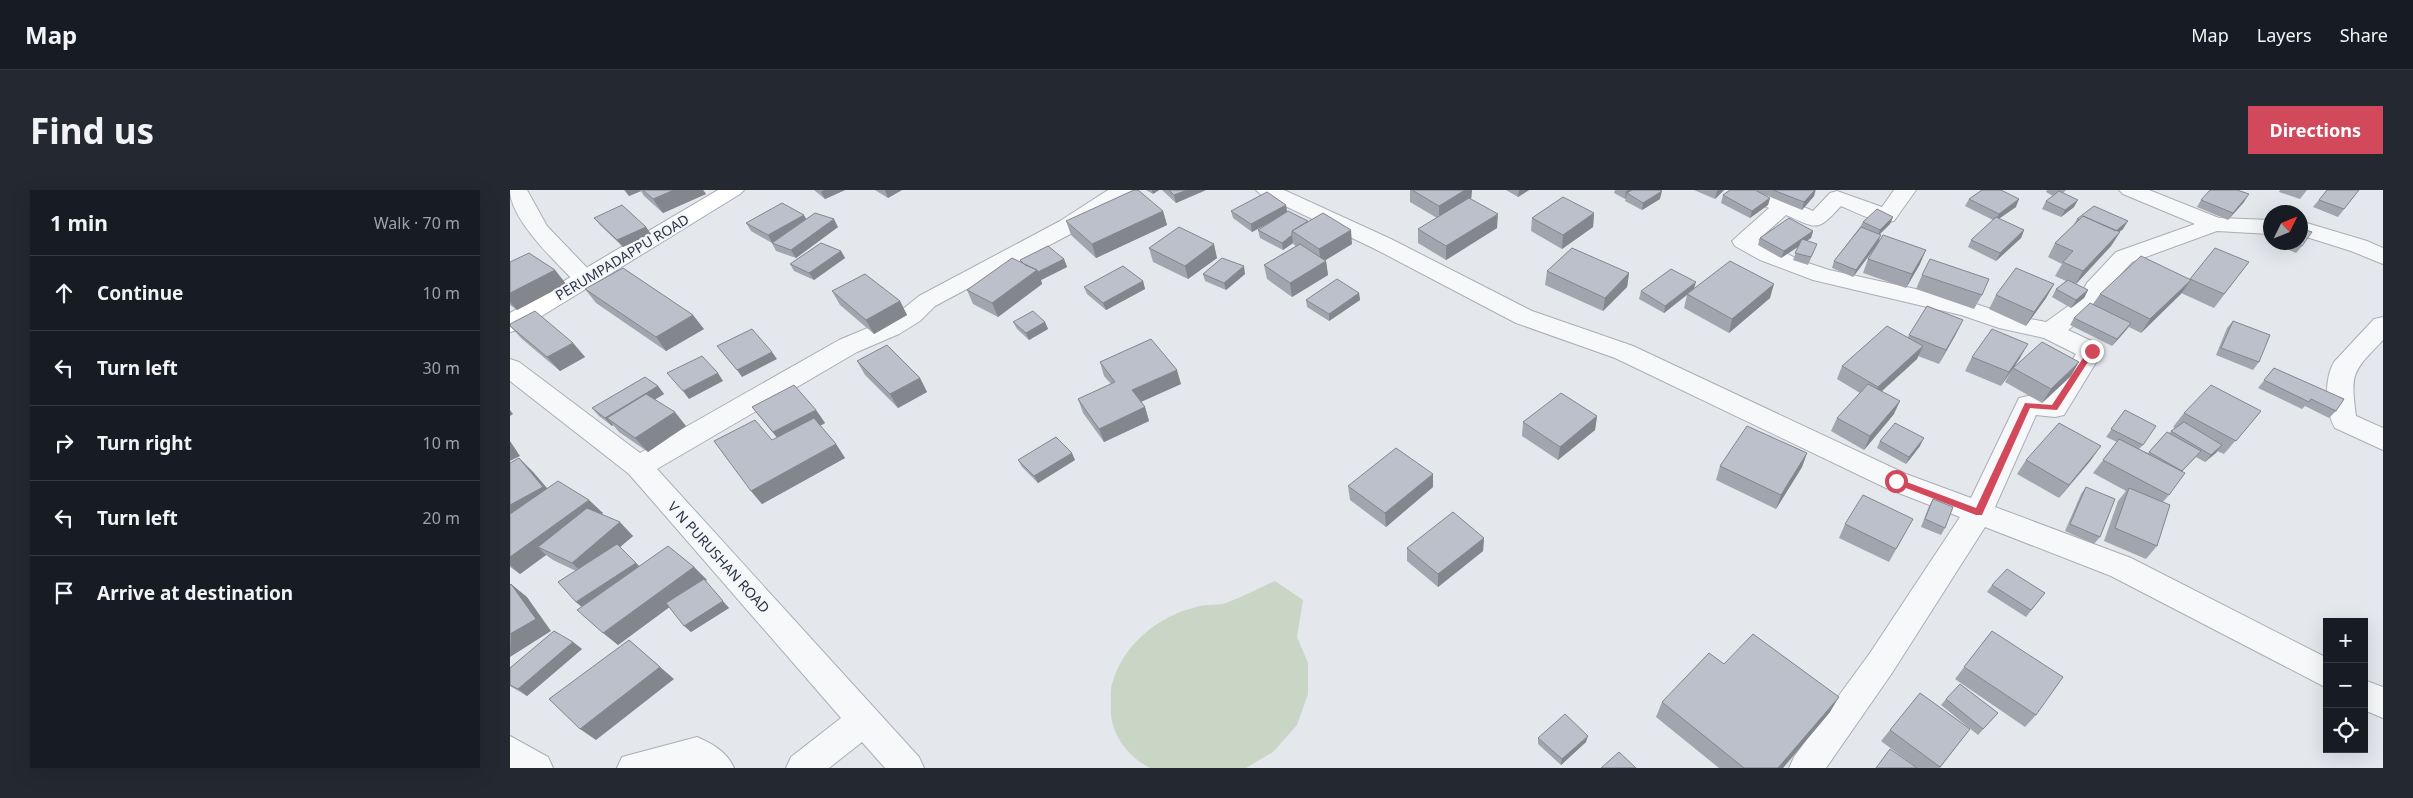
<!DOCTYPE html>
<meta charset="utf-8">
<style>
body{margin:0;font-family:"Noto Sans",sans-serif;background:#242831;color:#f1f3f6}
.controls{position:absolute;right:15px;bottom:15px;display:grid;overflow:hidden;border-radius:0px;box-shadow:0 5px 20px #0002}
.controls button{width:45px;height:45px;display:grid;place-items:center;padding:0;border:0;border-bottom:1px solid #363941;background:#171b24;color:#f1f3f6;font:25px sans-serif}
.compass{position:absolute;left:1753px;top:15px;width:45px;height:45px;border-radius:50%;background:#171b24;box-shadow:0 5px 20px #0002;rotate:47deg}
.stop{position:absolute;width:15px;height:15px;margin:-11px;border:4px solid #d1495b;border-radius:50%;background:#fff}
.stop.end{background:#d1495b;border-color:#fff;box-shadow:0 1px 5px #0008}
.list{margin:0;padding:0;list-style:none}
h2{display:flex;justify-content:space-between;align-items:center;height:65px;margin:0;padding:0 20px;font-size:21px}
h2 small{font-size:16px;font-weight:400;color:#9ea1a6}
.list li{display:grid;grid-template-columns:32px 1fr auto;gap:15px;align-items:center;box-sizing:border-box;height:75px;padding:0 20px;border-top:1px solid #363941}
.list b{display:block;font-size:19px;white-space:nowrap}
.list em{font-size:16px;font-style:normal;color:#9ea1a6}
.icon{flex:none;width:28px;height:28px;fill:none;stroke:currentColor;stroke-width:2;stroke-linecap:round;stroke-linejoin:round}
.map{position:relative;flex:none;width:1873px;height:578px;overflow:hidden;border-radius:0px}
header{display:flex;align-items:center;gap:30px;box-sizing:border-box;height:70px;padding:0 25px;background:#171b24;border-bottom:1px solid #363941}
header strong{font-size:24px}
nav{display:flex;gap:28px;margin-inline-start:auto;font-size:18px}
.intro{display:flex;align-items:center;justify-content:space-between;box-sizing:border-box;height:120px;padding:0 30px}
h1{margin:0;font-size:35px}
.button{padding:12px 22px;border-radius:0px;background:#d1495b;color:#fff;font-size:18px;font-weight:700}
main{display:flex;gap:30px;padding:0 30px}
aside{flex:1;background:#171b24;border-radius:0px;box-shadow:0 5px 20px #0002}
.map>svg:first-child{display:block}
.green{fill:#c9d6c5}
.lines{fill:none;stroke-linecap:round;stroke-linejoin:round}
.minor-casing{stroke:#a9aeb7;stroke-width:2}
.major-casing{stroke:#a3abb8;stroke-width:2}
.minor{fill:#f7f8fa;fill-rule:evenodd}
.major{fill:#fff;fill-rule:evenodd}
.wall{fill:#a1a5ae}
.shaded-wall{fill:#83868d}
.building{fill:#bbc0ca;stroke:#83868d}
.route{fill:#d1495b}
.labels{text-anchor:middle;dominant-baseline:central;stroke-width:4.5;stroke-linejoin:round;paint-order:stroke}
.street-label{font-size:14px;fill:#2b3445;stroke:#f4f6f9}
</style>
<header>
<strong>Map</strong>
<nav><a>Map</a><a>Layers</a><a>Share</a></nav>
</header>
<div class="intro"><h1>Find us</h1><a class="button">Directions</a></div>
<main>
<aside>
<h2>1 min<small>Walk · 70 m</small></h2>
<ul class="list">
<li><svg class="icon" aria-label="ahead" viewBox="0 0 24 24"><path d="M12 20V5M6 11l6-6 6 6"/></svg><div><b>Continue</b></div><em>10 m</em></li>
<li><svg class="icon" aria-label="left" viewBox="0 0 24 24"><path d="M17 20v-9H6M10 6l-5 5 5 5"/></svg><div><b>Turn left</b></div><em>30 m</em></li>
<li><svg class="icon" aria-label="right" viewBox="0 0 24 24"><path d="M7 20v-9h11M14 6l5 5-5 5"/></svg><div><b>Turn right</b></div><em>10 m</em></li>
<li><svg class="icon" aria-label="left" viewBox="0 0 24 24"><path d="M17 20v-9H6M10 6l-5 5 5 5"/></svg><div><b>Turn left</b></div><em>20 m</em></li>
<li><svg class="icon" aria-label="arrive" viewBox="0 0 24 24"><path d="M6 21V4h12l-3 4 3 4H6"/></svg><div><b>Arrive at destination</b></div></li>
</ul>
</aside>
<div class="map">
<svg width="1873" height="578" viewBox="0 0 1873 578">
<rect width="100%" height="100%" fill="#e4e7ec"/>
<!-- green -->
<path class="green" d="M765,391L793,410L787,447L798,473V504L787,535L763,562L736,578H640C618,567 599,542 601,517C601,510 600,501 602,494C612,456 648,426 686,417C695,414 706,416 716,413C733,407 749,398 765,391Z"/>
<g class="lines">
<defs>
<path id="minor" d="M0,0H17L37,36L83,84L87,89L83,94L75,96L67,94C47,73 0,30 0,0Z
M598,0H623L619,4L566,41L425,116L410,131L389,144L347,162L147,279L409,567L414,578H375L352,552L319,578H276L281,567L331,528L119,284L0,191V169L9,172L130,263L329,150L372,132L393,119L409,106L550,31Z
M746,0H774L881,49L1022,121L1123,156L1396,284L1461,308L1509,208L1518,206L1538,208L1566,164L1534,148L1489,138L1451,125L1303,90L1250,70L1225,56L1222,51L1259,18L1229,4L1225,0H1254L1303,21L1320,3L1327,1L1372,17L1384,0H1406L1384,31C1367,35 1346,22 1331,16C1307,42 1308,39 1276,25L1248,50L1292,71L1319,80L1451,109L1499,125L1536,132L1568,109L1577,93L1606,62L1685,34L1613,4L1609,0H1639L1709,28L1760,30V44L1707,41L1622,72L1595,101L1585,119L1558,140L1590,155L1593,161L1554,225L1545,227L1526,225L1485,317L1621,368L1817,468V498L1601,386L1475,337L1382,483L1316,578H1279L1284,567L1360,463L1450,327L1376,298L1105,168L1006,133L865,59L750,4Z
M1790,31L1857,51L1873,58V74L1841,61L1790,45Z
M1873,127V150C1843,182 1840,181 1846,226L1873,238V260L1825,238C1815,221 1814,189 1824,172L1864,129Z
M1854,490L1873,497V528L1854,520Z
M0,546L38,567L43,578H0Z
M187,547C203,554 217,562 224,578H107L112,567Z"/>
<path id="major" d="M208,0H234L230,4L9,140L0,142V123Z"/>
</defs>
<!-- minor casing -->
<use href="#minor" class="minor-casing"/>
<!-- major casing -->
<use href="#major" class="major-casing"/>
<!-- minor -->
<use href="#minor" class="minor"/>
<!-- major -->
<use href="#major" class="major"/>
</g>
<!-- wall -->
<path class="wall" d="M114,0H193L196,4L153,23L134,6L131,1L119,6Z
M304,0H335L315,9Z
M365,0H392L378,8Z
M636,0H649L643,4Z
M652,0H696L666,13Z
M900,0H962L961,9L987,38L936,70L908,53V39L927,28L900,12Z
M996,0H1019L1008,7Z
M1105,0H1149L1150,9L1132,20L1115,11L1116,8L1115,9L1104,3Z
M1184,0H1214L1205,9Z
M1247,0H1306L1304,6L1292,20L1253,4L1260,8L1258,15L1240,28L1211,13L1213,5L1247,1Z
M1537,0H1556L1553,3L1564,17L1551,27L1532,19L1536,11L1543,6L1536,2Z
M1770,0H1797L1790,9L1769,2Z
M1817,0H1849L1828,27L1803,17Z
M1459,9L1506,17L1489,29L1514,40L1511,48L1486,71L1458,57L1461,50L1483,30L1455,16Z
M1691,10L1734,12L1718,30L1687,17Z
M776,15L777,21L842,54L815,70L816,71L818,85L782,107L757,89L754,75L786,56L784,55L783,53L773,60L750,48L748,40L764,30L742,42L723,28L721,21Z
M653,21L657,35L586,68L561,45L556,31Z
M1084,23L1083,37L1052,59L1021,41L1022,28Z
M1383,27L1380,34L1369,44V52L1410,74L1396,98L1353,83L1358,69L1368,54L1343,87L1322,78L1324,71L1350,37L1353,32Z
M84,28L136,37L141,44L113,57L90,35Z
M296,29L328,37L286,68L266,61L262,53L241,41L236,33Z
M1567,29L1613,39L1609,42H1610L1601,56L1566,94L1578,100L1574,108L1561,118L1542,107L1546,99L1556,91L1545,86L1552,74L1538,67L1545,53L1563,36Z
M1303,41L1301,48L1297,51L1304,61L1298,75L1283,70L1288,57L1271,68L1248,55L1250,48Z
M1760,51V52H1790L1792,56L1786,63L1760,52Z
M639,58L707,68L678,89L643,72Z
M331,61L335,68L304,90L284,81L280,74Z
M554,69L557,77L531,90L532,94L488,127L463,114L457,100L511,73L510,70Z
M0,72L45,80L56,94L7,120L0,115Z
M1739,72L1704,118L1671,103L1631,143L1619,137L1602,156L1560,135L1564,128L1583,114L1590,104L1680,89Z
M1037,81L1119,83L1117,97L1093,121L1035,95Z
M693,84H735L716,100L695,91Z
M1412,85L1472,105L1464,119L1406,99Z
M633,91L635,99L596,120L577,104L574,97Z
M1544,94L1536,108L1516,136L1479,119L1486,105Z
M75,99L194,139L156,161L86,113Z
M1184,99L1260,108L1219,143L1174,118L1177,105L1154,123L1129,109L1131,101Z
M322,101L390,111L397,125L364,144L330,115Z
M849,103L850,110L819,131L797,117L796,110Z
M1723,131L1749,172L1743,180L1706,165L1717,138Z
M503,132H535L538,139L519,150L507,139Z
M0,136L63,153L75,167L50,181L12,149Z
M1446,144L1429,174L1408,166L1407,169L1372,201L1384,224L1354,260L1321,241L1327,228L1350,203L1327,189L1332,176L1398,147L1399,145Z
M1462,167L1510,168L1491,196L1455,181Z
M347,171L410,188L417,202L388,218L355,185Z
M590,172L671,194L631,212L635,217L639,231L594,252L573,223L568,209L601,194L594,186Z
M1503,178L1561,186L1532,213L1495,192Z
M1764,178L1826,221L1819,228L1795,216L1792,219L1748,198Z
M148,196L154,204L145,209L176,236L138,262L109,242L103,235L102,236L89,226L82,218Z
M242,217L306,220L315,233L310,236L326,254L335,268L252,314L241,301L267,248Z
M1615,220L1633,255L1629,259L1638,263L1657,242L1659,243L1665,238L1663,237L1674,223L1751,221L1714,264L1707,261L1695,272L1686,267L1672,281L1659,305L1653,312L1647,356L1636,369L1594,351L1608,311L1616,301L1583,283L1607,252L1596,247Z
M1087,226L1085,240L1048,270L1012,246L1013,232Z
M1370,251L1410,256L1396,274L1367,258Z
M1297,263L1292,277L1266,319L1206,290L1210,276Z
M9,268L23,282L37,298L93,323L92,324L123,346L110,357L129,376L184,377L197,390L195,391L219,418L181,442L159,417L108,455L72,417L66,412V381L43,370L36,365L10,384L0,377V273Z
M508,270H565L528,293L512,277Z
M1516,270H1581L1549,308L1507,284Z
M923,284V297L876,337L840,310L838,296Z
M1576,297L1590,347L1584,354L1555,341L1571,304Z
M1423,309L1435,338L1431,345L1411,337L1419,316Z
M1403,329L1379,372L1329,348L1335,334Z
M974,348L973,361L928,397L897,371V358Z
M1482,395L1535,403L1516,427L1477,402Z
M1482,441L1526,525L1515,537L1445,489Z
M63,452L72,459L17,506L0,496V478Z
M1214,474L1320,522L1273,578H1209L1146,527L1152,512Z
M1436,509L1488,523L1468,545L1431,515Z
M1460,539L1430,578H1407L1371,551L1380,540Z
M1028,548L1076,552L1051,575L1028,554Z"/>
<!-- shaded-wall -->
<path class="shaded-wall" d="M115,0H130L131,1L119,6Z
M164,0H193L196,4L153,23L143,9Z
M314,0H335L315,9L311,2Z
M375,0H392L378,8Z
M642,0H649L643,4Z
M677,0H696L666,13L664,5Z
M955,0H962L961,10L929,30V16Z
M1009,0H1019L1008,7Z
M1118,0H1129L1117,3L1116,8L1115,9L1116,1Z
M1208,0H1214L1205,9L1207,1Z
M1305,0L1304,6L1292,20L1294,12Z
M1152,1L1150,9L1132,20L1133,13Z
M1739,4L1734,12L1718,30L1723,23Z
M1260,8L1258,15L1240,28L1242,21Z
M1509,9L1506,17L1485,31L1489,24Z
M1568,10L1564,17L1551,27L1555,20Z
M776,15L777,23L742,42L741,34Z
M653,21L657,35L586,68L582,54Z
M1084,23L1083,37L1052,59L1053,45Z
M988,24L987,38L936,70V56Z
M294,25L298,32L262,53L258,45Z
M1383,27L1380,34L1367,47L1370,40Z
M324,29L328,37L286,68L281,60Z
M1618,31L1613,39L1596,53L1600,45Z
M136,37L141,44L113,57L107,50Z
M841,40L842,54L811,73L809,59Z
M1514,40L1511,48L1486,71L1490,63Z
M1303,41L1301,48L1271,68L1274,61Z
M1610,42L1601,56L1565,95L1573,81Z
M782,45L783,53L773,60L772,53Z
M1371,45L1368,53L1343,87L1346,80Z
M704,54L707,68L678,89L675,76Z
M1416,60L1410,74L1396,98L1402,84Z
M331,61L335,68L304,90L299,83Z
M554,69L557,77L531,90L532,94L488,127L482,113L527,80Z
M816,71L818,85L782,107L780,93Z
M734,76L735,84L716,100L714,93Z
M45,80L56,94L7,120L0,112V103Z
M1119,83L1117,97L1093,121L1095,108Z
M1681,90L1671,104L1631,143L1640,129Z
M633,91L635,99L596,120L593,113Z
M1186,92L1184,99L1154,123L1155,116Z
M1264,94L1260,108L1219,143L1222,129Z
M1544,94L1536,108L1516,136L1524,122Z
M1578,100L1574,108L1561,118L1566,110Z
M849,103L850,110L819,131V124Z
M390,111L397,125L364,144L356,130Z
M183,125L194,139L156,161L146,147Z
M1453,130L1446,144L1429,174L1436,160Z
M535,132L538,139L519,150L516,143Z
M1621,133L1616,140L1602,156L1607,149Z
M63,153L75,167L50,181L37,167Z
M1518,154L1510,168L1491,196L1499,182Z
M1413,156L1407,169L1362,210L1368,197Z
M262,162L267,169L232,187L227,180Z
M1569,172L1561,186L1532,213L1541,199Z
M667,180L671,194L626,214L622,200Z
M208,183L213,191L179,209L173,201Z
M410,188L417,202L388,218L380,204Z
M148,196L154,204L105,234L97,228L103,235L102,236L95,228Z
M1390,211L1384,224L1354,260L1360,246Z
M635,217L639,231L594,252L589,239Z
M0,220L3,224L0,226Z
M306,220L315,233L274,256L263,242Z
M165,222L176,236L138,262L125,248Z
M1087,226L1085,240L1048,270L1050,257Z
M1414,248L1410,256L1396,274L1399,267Z
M0,251L10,266L0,271Z
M326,254L335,268L252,314L241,301Z
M1712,255L1706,263L1695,272L1701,265Z
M1591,256L1581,270L1549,308L1559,295Z
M562,263L565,270L528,293L524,286Z
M1297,263L1292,277L1266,319L1271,305Z
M9,268L23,282L47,310L0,337V315Z
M923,284V297L876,337L875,323Z
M79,310L93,323L39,362L28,357L36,365L10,384L0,375V367Z
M110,332L123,346L110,357L139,386L81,425L66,412L76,386L62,373Z
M974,348L973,361L928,397V384Z
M184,377L197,390L195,391L219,418L181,442L174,436L195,391L108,455L93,443Z
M1,394L17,407L41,441L0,467Z
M119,450L164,489L86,550L70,539Z
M63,452L72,459L17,506L8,499Z
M1329,507L1320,522L1273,578H1268Z
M1078,546L1076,552L1051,575L1052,569Z"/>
<!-- building -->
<path class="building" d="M133,0H164L143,9Z
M624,0H628L653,21L582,54L556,31Z
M659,0H677L664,5Z
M902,0H955L929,16Z
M1122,0H1149L1152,1L1133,13L1117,3Z
M1220,0H1245L1260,8L1242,21L1213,5Z
M1263,0H1305L1294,12Z
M1472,0H1491L1509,9L1489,24L1459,9Z
M1700,0H1727L1739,4L1723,23L1691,10Z
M1817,0H1849L1834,19L1809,10Z
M1549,1L1568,10L1555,20L1536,11Z
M757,2L776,15L741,34L721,21Z
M1053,7L1084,23L1053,45L1022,28Z
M959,8L988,24L936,56L908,39Z
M272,13L294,25L258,45L236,33Z
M112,15L136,37L107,50L84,28Z
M1584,16L1618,31L1606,41L1573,26L1569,30L1567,29Z
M1367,19L1383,27L1370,40L1353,32Z
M778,21L798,31L782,41V45L772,53L748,40Z
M305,23L324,29L281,60L262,53Z
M813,23L841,40L809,59L782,41Z
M1573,26L1610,42L1573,81L1553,72L1563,61L1545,53Z
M1486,27L1514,40L1490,63L1461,50Z
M1279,28L1303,41L1274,61L1250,48Z
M669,37L704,54L675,76L639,58Z
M1351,37L1371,45L1346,80L1324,71Z
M1790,38L1802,42L1792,56L1784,52H1790Z
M1373,45L1416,60L1402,84L1358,69Z
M1292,49L1307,54L1301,67L1285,63Z
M311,53L331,61L299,83L280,74Z
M790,54L816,71L780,93L754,75Z
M538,56L554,69L528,82L527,80L515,75L510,70Z
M1062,58L1119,83L1095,108L1037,81Z
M1705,58L1739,72L1714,104L1680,89Z
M19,63L45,80L0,103V72Z
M1631,66L1681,90L1640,129L1590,104Z
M502,68L527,80L482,113L457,100Z
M712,68L734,76L714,93L693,84Z
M1420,69L1479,89L1472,105L1412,85Z
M1220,71L1264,94L1222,129L1177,104Z
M613,76L633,91L593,113L574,97Z
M113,78L183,125L146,147L75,99Z
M1506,78L1544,94L1524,122L1486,105Z
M1161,79L1186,92L1155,116L1131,101Z
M355,84L390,111L356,130L322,101Z
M827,89L849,103L819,124L796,110Z
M1558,90L1578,100L1566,110L1546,99Z
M1580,113L1621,133L1607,149L1564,128Z
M1417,116L1453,130L1436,160L1399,145Z
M25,121L63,153L37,167L0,136V134Z
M523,121L535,132L516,143L503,132Z
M1723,131L1760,145L1749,172L1711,158Z
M1377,136L1413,156L1368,197L1332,176Z
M242,139L262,162L227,180L207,156Z
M1482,139L1518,154L1499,182L1462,167Z
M641,149L667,180L622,200L635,217L589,239L568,209L605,192L590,172Z
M1532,152L1569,172L1541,199L1503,178Z
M377,155L410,188L380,204L347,171Z
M192,166L208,183L173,201L157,183Z
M1764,178L1834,209L1826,221L1801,209L1799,212L1754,190Z
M135,187L148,196L95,228L82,218Z
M1358,194L1390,211L1360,246L1327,228Z
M284,195L306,220L263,242L242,217Z
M1701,195L1751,221L1726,251L1674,223Z
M1051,203L1087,226L1050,257L1013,232Z
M136,204L165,222L125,248L97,228Z
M1615,220L1646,236L1633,255L1601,239Z
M304,228L326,254L241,301L204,251L245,230L262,250Z
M1674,232L1712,255L1701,265L1661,241Z
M1385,233L1414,248L1399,267L1370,251Z
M1549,233L1591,256L1559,295L1516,270Z
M1237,236L1297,263L1271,305L1210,276Z
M1657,242L1691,261L1672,281L1639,262Z
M546,247L562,263L524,286L508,270Z
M1609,249L1675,283L1659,305L1593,270Z
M886,258L923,284L875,323L838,296Z
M9,268L33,297L0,315V273Z
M48,291L79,310L0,367V324Z
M1576,297L1605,309L1590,347L1560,334Z
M1619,298L1660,315L1647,356L1605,338Z
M1353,305L1403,329L1386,359L1335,334Z
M1423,309L1443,317L1435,338L1415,329Z
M77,318L110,332L62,373L28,357Z
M943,322L974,348L928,384L897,358Z
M107,354L126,373L66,412L48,392Z
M158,356L184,377L93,443L67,420Z
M1497,379L1535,403L1521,420L1482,395Z
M194,389L213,411L174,436L156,413Z
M1,394L26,429L0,444V395Z
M44,441L63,452L8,499L0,495V478Z
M1482,441L1553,487L1526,525L1454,477Z
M1243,444L1329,507L1268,578H1234L1152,512L1199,463L1214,474Z
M119,450L150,477L70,539L39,509Z
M1450,494L1488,523L1473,539L1436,509Z
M1410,503L1460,539L1430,577L1380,540Z
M1055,524L1078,546L1052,569L1028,548Z
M1380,559L1407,578H1366Z
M1109,562L1126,578H1091Z"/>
<!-- route -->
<path class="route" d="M1579,159L1585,161L1547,220L1520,218L1472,325H1466L1383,293V289L1386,288L1466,318L1515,213L1542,215Z"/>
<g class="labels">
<!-- street labels -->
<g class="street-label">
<text transform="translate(112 67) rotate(-31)">PERUMPADAPPU ROAD</text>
<text transform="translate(209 367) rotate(48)">V N PURUSHAN ROAD</text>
</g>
</g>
</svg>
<div class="controls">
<button>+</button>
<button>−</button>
<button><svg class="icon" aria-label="locate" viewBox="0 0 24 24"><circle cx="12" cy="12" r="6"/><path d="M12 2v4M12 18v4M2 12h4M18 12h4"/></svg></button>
</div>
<svg class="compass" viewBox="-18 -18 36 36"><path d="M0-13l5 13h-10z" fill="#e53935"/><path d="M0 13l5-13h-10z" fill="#9ea1a6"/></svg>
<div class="stop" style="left:1386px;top:291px"></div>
<div class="stop end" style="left:1582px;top:161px"></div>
</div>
</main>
